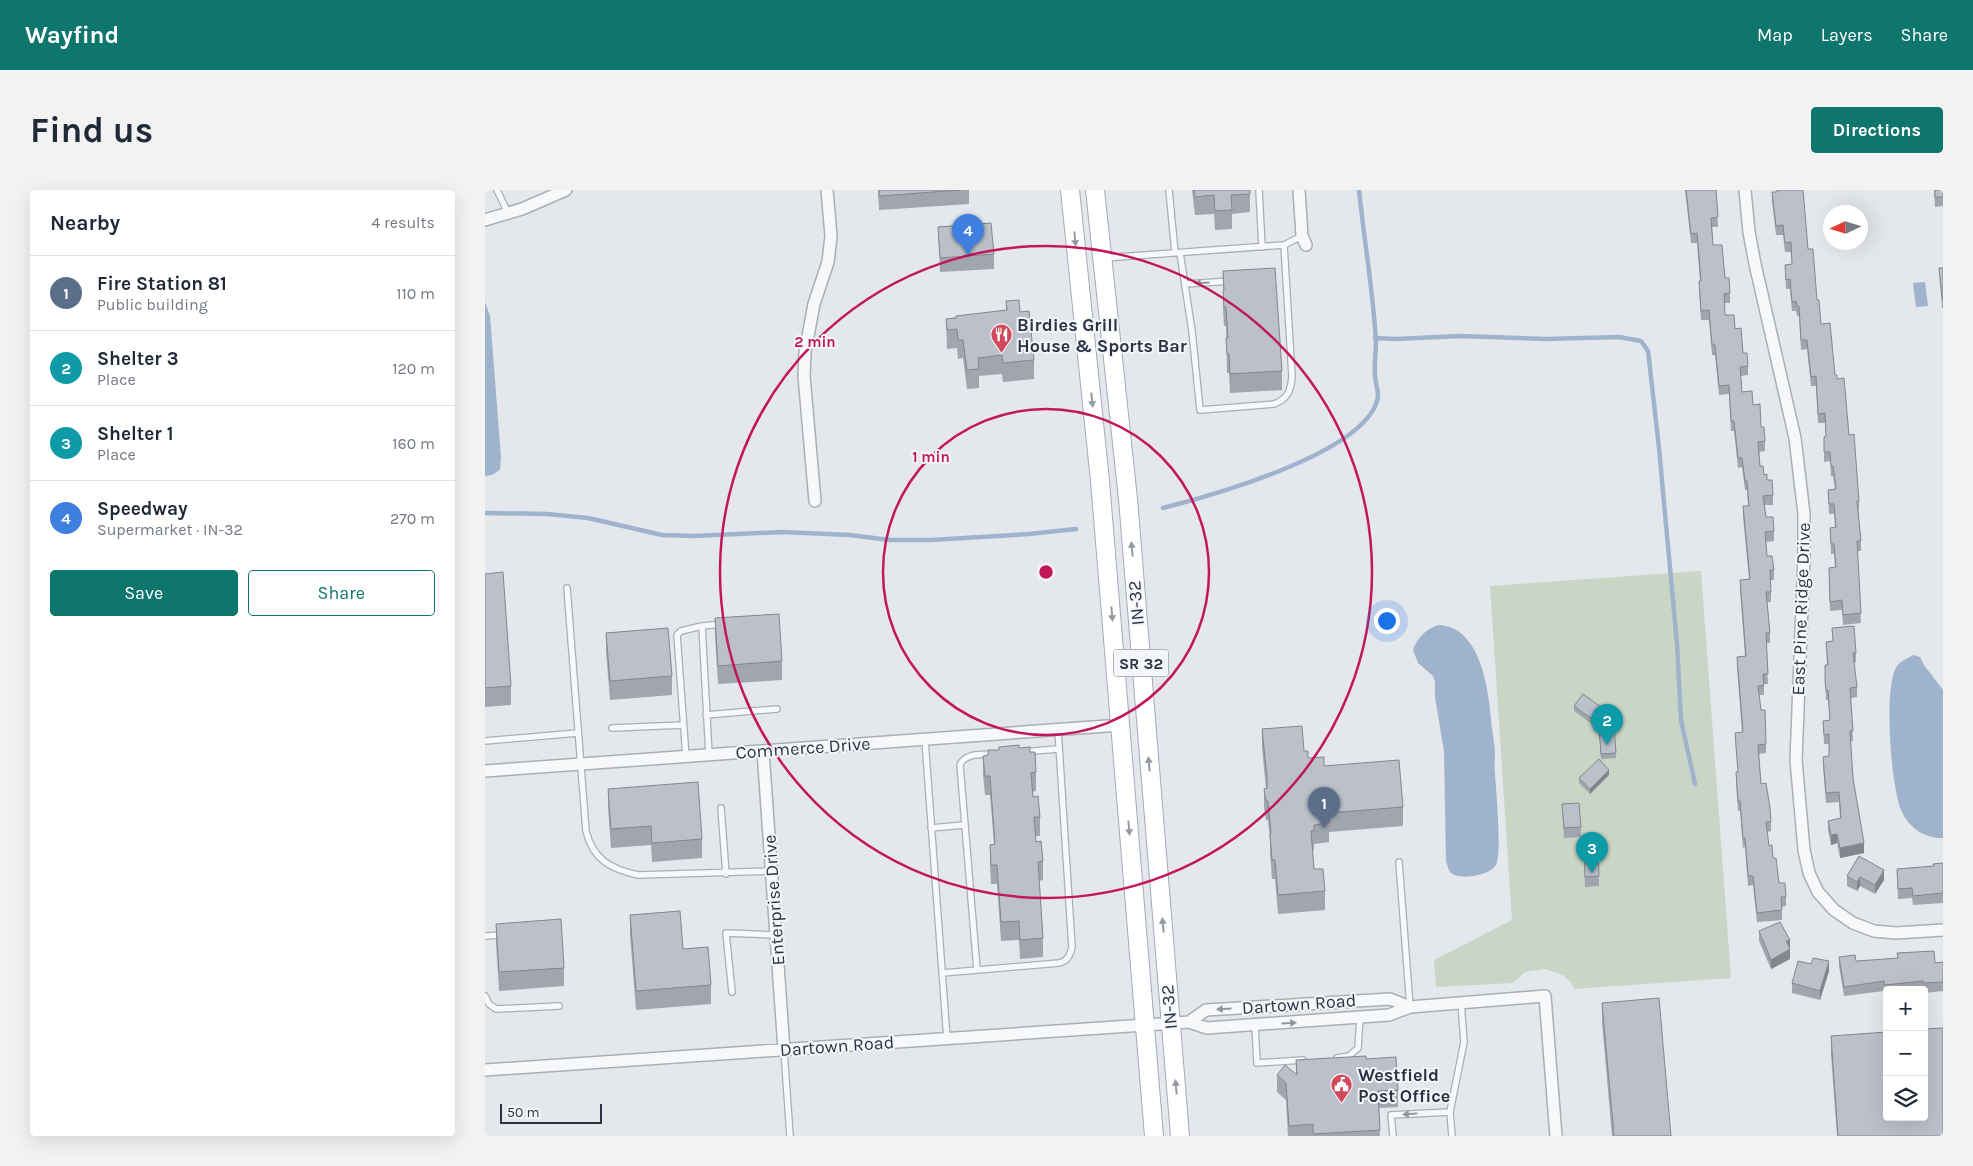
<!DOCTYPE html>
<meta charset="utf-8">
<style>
body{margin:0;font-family:Karla,sans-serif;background:#f2f2f3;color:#1f2937}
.controls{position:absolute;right:15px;bottom:15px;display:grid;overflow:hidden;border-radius:5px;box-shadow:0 5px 20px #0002}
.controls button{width:45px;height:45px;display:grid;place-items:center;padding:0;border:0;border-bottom:1px solid #e0e1e3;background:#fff;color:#1f2937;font:25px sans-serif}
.compass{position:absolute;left:1338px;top:15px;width:45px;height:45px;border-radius:50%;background:#fff;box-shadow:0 5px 20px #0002;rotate:266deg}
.scale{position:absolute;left:15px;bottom:12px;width:102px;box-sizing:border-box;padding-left:5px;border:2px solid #2b3445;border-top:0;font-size:14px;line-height:18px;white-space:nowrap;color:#2b3445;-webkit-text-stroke:4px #f4f6f9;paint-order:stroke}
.you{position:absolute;left:901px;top:430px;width:18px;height:18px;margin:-12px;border:4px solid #fff;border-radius:50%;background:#1a73e8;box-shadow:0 0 0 8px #1a73e833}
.badge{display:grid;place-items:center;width:32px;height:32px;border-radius:50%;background:#0f766e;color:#fff;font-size:16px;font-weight:700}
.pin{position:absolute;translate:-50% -41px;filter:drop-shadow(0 1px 2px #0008)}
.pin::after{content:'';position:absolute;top:26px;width:18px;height:15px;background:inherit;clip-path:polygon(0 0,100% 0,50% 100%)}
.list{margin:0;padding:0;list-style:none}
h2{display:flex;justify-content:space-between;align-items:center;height:65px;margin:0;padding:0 20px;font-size:21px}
h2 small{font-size:16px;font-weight:400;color:#747a83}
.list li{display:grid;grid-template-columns:32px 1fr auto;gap:15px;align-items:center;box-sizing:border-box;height:75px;padding:0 20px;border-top:1px solid #e0e1e3}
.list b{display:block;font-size:19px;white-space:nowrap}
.list p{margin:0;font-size:16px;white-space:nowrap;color:#747a83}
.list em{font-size:16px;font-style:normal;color:#747a83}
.actions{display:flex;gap:10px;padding:15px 20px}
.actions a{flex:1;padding:11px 0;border:1px solid #0f766e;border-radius:5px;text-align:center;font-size:18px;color:#0f766e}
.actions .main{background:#0f766e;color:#fff}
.icon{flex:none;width:28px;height:28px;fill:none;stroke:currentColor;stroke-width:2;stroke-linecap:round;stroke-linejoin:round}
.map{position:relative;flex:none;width:1458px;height:946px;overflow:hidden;border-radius:5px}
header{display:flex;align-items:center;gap:30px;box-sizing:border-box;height:70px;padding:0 25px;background:#0f766e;color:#fff}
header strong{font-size:24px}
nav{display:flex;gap:28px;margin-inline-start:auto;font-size:18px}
.intro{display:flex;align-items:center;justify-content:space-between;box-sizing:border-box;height:120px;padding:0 30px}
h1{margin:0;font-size:35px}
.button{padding:12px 22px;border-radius:5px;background:#0f766e;color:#fff;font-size:18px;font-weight:700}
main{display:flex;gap:30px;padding:0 30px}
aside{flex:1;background:#fff;border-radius:5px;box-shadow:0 5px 20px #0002}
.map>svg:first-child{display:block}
.green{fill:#c9d6c5}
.water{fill:#9fb4cc}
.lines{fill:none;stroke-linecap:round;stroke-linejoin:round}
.stream{stroke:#9fb4cc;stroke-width:4.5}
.service-casing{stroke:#a9aeb7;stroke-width:8}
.minor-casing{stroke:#a9aeb7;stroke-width:14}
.primary-casing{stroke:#a3abb8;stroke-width:20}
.service{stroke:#f7f8fa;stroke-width:5.5}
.minor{stroke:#f7f8fa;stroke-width:11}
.primary{stroke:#fff;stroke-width:18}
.wall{fill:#a1a5ae}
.shaded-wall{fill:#83868d}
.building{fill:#bbc0ca;stroke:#83868d}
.oneway{fill:#959aa2}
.oneway2{fill:#9196a0}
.ring{fill:none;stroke:#c2185b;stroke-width:2.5}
.labels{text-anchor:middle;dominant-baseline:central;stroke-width:4;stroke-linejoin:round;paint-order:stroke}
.shield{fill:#f4f6f9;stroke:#676e7b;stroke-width:1}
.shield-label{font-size:16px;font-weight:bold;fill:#2b3445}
.poi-label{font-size:18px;font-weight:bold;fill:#2b3445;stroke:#f4f6f9;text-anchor:start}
.street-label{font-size:18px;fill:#2b3445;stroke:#f4f6f9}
.centre{fill:#c2185b;stroke:#f4f6f9;stroke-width:2.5}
.ring-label{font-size:15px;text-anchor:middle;font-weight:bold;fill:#c2185b;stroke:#f4f6f9;stroke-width:4;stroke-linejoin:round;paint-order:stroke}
</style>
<header>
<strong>Wayfind</strong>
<nav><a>Map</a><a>Layers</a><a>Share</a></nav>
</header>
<div class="intro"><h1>Find us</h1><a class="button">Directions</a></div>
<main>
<aside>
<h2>Nearby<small>4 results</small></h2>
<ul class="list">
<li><span class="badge" style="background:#5c6f8a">1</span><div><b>Fire Station 81</b><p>Public building</p></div><em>110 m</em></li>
<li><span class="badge" style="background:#0f9aa8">2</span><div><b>Shelter 3</b><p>Place</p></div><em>120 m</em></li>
<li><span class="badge" style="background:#0f9aa8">3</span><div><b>Shelter 1</b><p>Place</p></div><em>160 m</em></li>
<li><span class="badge" style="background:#3f7fe0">4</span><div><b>Speedway</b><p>Supermarket · IN-32</p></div><em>270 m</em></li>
</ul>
<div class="actions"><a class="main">Save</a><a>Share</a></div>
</aside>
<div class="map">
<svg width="1458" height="946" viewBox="0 0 1458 946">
<rect width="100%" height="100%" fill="#e4e7ec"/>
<!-- green -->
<path class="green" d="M1216,381L1246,788L1089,799L1086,792L1078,785L1060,779L1040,782L1028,793L951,797L949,770L1027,730L1005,396Z"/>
<!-- water -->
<path class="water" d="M1440,92L1443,116L1431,117L1428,93Z
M0,112L5,126L16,267L15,280L7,285L0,286Z
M953,435C998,436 1004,505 1007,538C1008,546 1009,553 1010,561C1010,569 1009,576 1010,584C1011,600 1017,663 1011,675C1005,686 973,691 965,682C963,679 962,674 961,671L959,561L950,507V492L948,486L933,473L928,460C932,448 941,439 953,435Z
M1428,465L1435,467L1439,475L1458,500V648C1440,649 1423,637 1416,620C1406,597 1398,496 1412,476C1416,471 1423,468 1428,465Z"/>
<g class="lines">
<!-- stream -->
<path class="stream" d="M890,148L911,149L976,146L1061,149L1134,147L1156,151L1163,161L1174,258L1192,454L1196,530L1210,594
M678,318C729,305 871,265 891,214C896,203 890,196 890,185C889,174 891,162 891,151C888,101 879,49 874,0
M0,323L62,324L103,328L177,345L210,346L297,342L365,345L404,350H446L544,344L591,339"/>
<defs>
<path id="service" d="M12,0L23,23
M684,0L690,63
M774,0L777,57
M695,63L707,141L715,220L789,214C803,209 806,200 807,186L799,55
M619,68L799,55L817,46
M700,94L746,91
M82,398L101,641C108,670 126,679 153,685L286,681
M221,525L292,519
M127,538L198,535
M440,550L462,849
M0,551L93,543
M537,562L573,559
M224,565L217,436L237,434
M201,567L192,445L196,441L217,436
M236,618L241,684
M446,638L479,635
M914,672L925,817
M0,746L18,745
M492,780L475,575C480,562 498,565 510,564
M458,783L574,773C583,771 585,765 587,757L573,540
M247,802L241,743L291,745
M0,806L4,814L11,819L74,816
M770,835L772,873L818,870
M299,860L305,946
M852,868L864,866L873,858L875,827
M908,946L906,925L965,922
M967,946L965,922L979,852L976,813"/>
<path id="minor" d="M814,0L817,46L821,55
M1260,0L1264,42L1270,74L1310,248L1319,324V367L1311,570L1319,660L1324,683L1333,702L1349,720L1368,733L1389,741L1411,743L1458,740
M0,30L37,19L81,0
M330,311L319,186L320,162L329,114L343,72L346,46L342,0
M278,561L299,860
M0,581L636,535
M704,832L721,820L905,809L925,817
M0,880L704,832L722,838L875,827L904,825L925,817L1060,806L1071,946"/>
<path id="primary" d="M585,0L615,291L669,946
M610,0L643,309L695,946"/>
</defs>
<!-- service casing -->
<use href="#service" class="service-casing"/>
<!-- minor casing -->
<use href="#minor" class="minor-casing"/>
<!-- primary casing -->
<use href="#primary" class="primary-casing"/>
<!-- service -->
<use href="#service" class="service"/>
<!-- minor -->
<use href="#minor" class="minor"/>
<!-- primary -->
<use href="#primary" class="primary"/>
</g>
<!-- wall -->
<path class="wall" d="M393,0H484V14L394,20Z
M707,0H765V22L747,24V39L730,40L729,24L710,25Z
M1200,0H1231L1233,37H1227L1228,55L1240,88L1245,103V113H1239L1240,125L1250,139L1258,163L1263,176V185L1256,186L1257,202L1268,215L1280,251V261L1274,262L1275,276L1279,285L1282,290L1288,305V315H1279L1281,327L1289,341V351L1281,352L1282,366L1289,380V390H1286V412H1282L1285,443V453H1281L1283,494H1279V505H1274L1281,554V563L1274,564L1276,594L1286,632V641L1282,642L1284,656L1288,668L1294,693L1301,707V716L1297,717V730L1272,732L1268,695L1263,696L1260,657L1258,658L1255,621H1253L1251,592V582H1253L1250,543H1257L1252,477V467L1260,466L1255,400V390L1264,389L1258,326V316H1263L1262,300H1260L1257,277L1253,278L1249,241H1246L1244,204L1234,205L1230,165H1227L1224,130H1216L1214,100V91H1215L1212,53H1206Z
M1292,0H1318L1323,59L1332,110L1336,134L1350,185L1364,245L1374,311V320H1373L1376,351V361H1372L1376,433L1358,435L1357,420L1345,421L1344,378L1350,377L1349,364H1346L1345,338L1350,337L1349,324H1344L1343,300L1350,299L1348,286H1346L1345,271L1339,272V247L1341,246L1340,233H1333L1331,196H1326L1322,159L1316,160L1314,126H1312L1311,121H1307L1305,99H1301L1300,75L1307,74L1306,62H1300L1298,45H1291L1287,11V2H1292Z
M1449,0H1458V16L1450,17Z
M453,37L509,64V79L455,82Z
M1454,78H1458V118H1457Z
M738,81L797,181V200L745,203L744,183H742L741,136H739L738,119Z
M521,111L535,122L549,170V189L518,192L517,184L494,186V198L482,199L478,168L473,169L472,158L462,159L461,129L521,120Z
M0,384L26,496V515L0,517Z
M230,428L297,471V490L233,494L230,446Z
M1347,438L1371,463V472L1369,473L1372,497V507L1366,508L1368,551H1365L1368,588L1379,663L1355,668L1352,653L1346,655L1343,640V631L1355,628L1354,612L1341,613L1338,576V567L1344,566V554H1339L1338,531L1345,530L1343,510H1341L1340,475H1342L1341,452H1348Z
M121,443L187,486V505L125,510L121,462Z
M1089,516L1120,525L1111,537L1089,521Z
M777,539L819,561L823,568L918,617V636L844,642V652L829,654V660H827L829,679L840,701V720L793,724L790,689H787L785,662V650L783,630H781L779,617V599L781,598L777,558Z
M1114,542L1131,563V568L1116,569Z
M534,558L545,562L551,582V601L547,602L548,607L555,627V646H551V652L558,671V690L554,691L558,748V767L535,769L534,750L516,751L512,694H506L505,674V655L509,654L505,605H500L498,585V566L503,565Z
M1124,585L1105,604L1094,593V588Z
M123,599L217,649V668L167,672L166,655L126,658L123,617Z
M1077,614L1096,637V647L1079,648Z
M1099,660L1114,686V696L1100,697Z
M1374,666L1399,690L1390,704L1375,696L1372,701L1362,696V686Z
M1458,673V713L1428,715L1427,708L1413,709L1412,679L1448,676Z
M145,725L198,759L226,795V814L151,820L145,744Z
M11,734L79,778V796L14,801L11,752Z
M1274,741L1305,759V769L1286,779L1274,751Z
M1354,767L1371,771L1450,773L1458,772V801L1439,803V800H1402V804H1399V801L1359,806L1354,776Z
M1344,781L1335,810L1307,803V793Z
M1117,813L1186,946H1127L1117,832Z
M1346,846L1458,946H1352L1346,865Z
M881,869L913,900V917L894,918L895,946H803L801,910L792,902V885H811V870Z"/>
<!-- shaded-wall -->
<path class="shaded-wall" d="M1120,520V525L1111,537V532Z
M1124,580V585L1105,604V599Z
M1352,644V653L1346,655V645Z
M1379,653V663L1355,668V658Z
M1399,680V690L1390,704V695Z
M1375,687V696L1372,701V692Z
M1305,750V759L1301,751Z
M1305,759V769L1286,779V770Z
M1344,771V781L1335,810V801Z"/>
<!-- building -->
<path class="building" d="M394,0H476L394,6Z
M709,0H765V4L746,5L747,20L730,21L729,5L710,7Z
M1201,0H1231L1233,27L1226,28L1228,55H1237L1240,88H1244L1245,103L1239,104L1240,125H1249L1250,139L1256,138L1258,163H1262L1263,176L1255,177L1257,202L1267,201L1268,215L1275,214L1276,237H1279L1280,251L1273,252L1275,276H1278L1279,285L1282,284V290H1287L1288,305L1278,306L1281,327H1288L1289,341L1280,342L1282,366H1287L1289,380H1285L1286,402H1281L1285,443H1281L1283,484H1278L1279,495L1273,496L1276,520H1280L1281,554L1273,555L1276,594L1281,593L1285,618L1286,632H1281L1284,656L1287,655L1288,668H1291L1294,693H1300L1301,707H1296L1297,720L1272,723L1268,686H1263L1260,648H1258L1255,611H1253L1251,582H1253L1250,543L1258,542L1252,467L1261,466L1255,390L1265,389L1258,316H1264L1262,291H1260L1257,268H1253L1249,231H1246L1244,195L1234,196L1230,155H1227L1224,120L1216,121L1214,91H1216L1212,43L1206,44Z
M1292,0H1318L1323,59H1328L1332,110H1334L1336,134L1345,133L1350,185H1352V189L1359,188L1364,245L1369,244L1374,311H1372L1376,351H1372L1376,423L1358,425L1357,410L1345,412L1344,378L1351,377L1349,354H1346L1345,338L1351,337L1349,314H1344L1343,300L1351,299L1348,276H1346L1345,262H1339V247L1341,246L1340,223L1333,224L1331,186L1326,187L1322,150H1316L1314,116H1312L1311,111L1307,112L1305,89L1301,90L1300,75L1307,74L1306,52L1300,53L1298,35L1291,36L1287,2H1292Z
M1450,0H1458V7H1450Z
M506,33L509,64L455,68L453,37Z
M790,78L797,181L745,184L744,164H742L741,148H743L741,117H739L738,101L739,100L738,81Z
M1454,78H1458V108H1457Z
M534,110L535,122L544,121L549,170L518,173L517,165L493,168L494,179L482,180L478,150H473L472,139L462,140L461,129L471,128V126L522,120L521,111Z
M18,382L26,496L0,498V384Z
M294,424L297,471L233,476L230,428Z
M1369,436L1371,463H1368L1372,497L1365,498L1368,541H1365L1368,588L1379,653L1355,658L1352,644L1346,645L1343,631L1356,628L1354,602L1341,603L1338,567L1344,566V544L1339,545L1338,531L1345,530L1343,500L1341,501L1340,490V475H1343L1341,452L1348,451L1347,438Z
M183,438L187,486L125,491L121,443Z
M1098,504L1120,520L1111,532L1089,516Z
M817,536L819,561H823V568L839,567V576L914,570L918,617L843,623L844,633L829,635V641H826L829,679H838L840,701L793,705L790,670H787L785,644L786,643L783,611H781L779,599L782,598V587L777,539Z
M1129,536L1131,563L1116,564L1114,537Z
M534,555V558L545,557V562H550L551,582L546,583L548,607L553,606L555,627H549L551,652L556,651L558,671L553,672L558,748L535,750L534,731L516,732L512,675H506L505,655L510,654L505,586H500L498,566L503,565V560H514V557Z
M1114,569L1124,580L1105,599L1094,588Z
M213,592L217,649L167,653L166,636L126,639L123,599Z
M1094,613L1096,637L1079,638L1077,614Z
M1113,659L1114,686L1100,687L1099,660Z
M1374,666L1399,680L1390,695L1375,687L1372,692L1362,686Z
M1458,673V703L1428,706L1427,698L1413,699L1412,679L1449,676L1448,674Z
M195,721L198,759L223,757L226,795L151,801L145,725Z
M76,729L79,778L14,782L11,734Z
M1295,732L1305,750L1301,751L1305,759L1286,770L1274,741Z
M1449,761L1450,773L1458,772V792L1438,793V791L1399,795V791L1359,797L1354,767L1370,765L1371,771L1386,770L1413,768L1412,763Z
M1328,768L1344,771L1335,801L1307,793L1313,771L1326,774Z
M1174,808L1186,946H1129L1117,813Z
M1458,838V946H1353L1346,846L1402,842V927H1439V839Z
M881,866V869L911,867L913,900L893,901L895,940L828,944V934L804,936L801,893L792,885L800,875L812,885L811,870Z"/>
<!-- one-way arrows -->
<defs><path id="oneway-solid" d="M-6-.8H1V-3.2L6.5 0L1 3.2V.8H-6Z" transform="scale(1.25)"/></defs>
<g class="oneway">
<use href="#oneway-solid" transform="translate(590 49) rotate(85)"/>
<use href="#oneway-solid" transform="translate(607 210) rotate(84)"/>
<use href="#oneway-solid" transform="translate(647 359) rotate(-95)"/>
<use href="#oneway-solid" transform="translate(627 424) rotate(85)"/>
<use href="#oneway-solid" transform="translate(664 574) rotate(-95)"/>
<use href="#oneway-solid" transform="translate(644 638) rotate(85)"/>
<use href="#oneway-solid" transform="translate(678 735) rotate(-95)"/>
<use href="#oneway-solid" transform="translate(691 897) rotate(-95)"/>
</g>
<g class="oneway2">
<use href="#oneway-solid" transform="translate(717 93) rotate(176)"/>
<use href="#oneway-solid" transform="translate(739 819) rotate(176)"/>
<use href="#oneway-solid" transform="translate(804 833) rotate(-4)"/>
<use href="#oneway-solid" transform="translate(925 924) rotate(177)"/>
</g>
<!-- distance rings -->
<g class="ring">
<circle cx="561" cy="382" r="163"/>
<circle cx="561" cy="382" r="326"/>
</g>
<!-- icons -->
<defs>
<symbol id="restaurant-pin" viewBox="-11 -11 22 30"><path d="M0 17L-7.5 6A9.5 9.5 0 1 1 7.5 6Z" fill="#d1495b" stroke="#f4f6f9"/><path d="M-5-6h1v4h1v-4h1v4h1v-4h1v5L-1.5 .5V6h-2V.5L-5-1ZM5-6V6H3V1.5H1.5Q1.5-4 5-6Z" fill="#fff"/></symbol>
<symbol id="civic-pin" viewBox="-11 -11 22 30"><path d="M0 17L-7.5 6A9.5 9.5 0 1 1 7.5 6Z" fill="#d1495b" stroke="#f4f6f9"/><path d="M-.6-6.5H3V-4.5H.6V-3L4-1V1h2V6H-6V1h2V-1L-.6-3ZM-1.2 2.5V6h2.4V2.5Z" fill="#fff"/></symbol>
</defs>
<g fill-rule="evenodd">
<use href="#restaurant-pin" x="504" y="132" width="25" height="34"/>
<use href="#civic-pin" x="844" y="882" width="25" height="34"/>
</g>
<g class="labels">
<!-- shield labels -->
<rect class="shield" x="628.5" y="459.5" width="55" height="27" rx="4"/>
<g class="shield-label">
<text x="656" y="473">SR 32</text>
</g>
<!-- poi labels -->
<g class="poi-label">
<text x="532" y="135">Birdies Grill<tspan x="532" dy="21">House &amp; Sports Bar</tspan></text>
<text x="873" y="885">Westfield<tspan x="873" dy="21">Post Office</tspan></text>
</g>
<!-- street labels -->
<g class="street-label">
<text transform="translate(651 413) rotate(-95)">IN-32</text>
<text transform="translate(1316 419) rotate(-88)">East Pine Ridge Drive</text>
<text transform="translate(318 558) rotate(-4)">Commerce Drive</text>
<text transform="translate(289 710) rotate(-94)">Enterprise Drive</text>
<text transform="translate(814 814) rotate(-4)">Dartown Road</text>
<text transform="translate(684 817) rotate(-95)">IN-32</text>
<text transform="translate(352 856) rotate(-4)">Dartown Road</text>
</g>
</g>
<circle cx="561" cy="382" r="8" class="centre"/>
<g class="ring-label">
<text x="330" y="157">2 min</text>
<text x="446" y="272">1 min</text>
</g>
</svg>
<div class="controls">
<button>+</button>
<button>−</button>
<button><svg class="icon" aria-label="layers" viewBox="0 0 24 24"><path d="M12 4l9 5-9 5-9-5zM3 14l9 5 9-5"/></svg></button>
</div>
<svg class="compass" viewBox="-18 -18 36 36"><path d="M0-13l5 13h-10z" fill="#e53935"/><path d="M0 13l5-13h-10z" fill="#747a83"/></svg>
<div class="scale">50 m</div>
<div class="you"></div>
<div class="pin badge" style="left:839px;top:638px;background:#5c6f8a">1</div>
<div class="pin badge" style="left:1122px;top:555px;background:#0f9aa8">2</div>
<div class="pin badge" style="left:1107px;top:683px;background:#0f9aa8">3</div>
<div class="pin badge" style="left:483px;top:65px;background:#3f7fe0">4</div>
</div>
</main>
